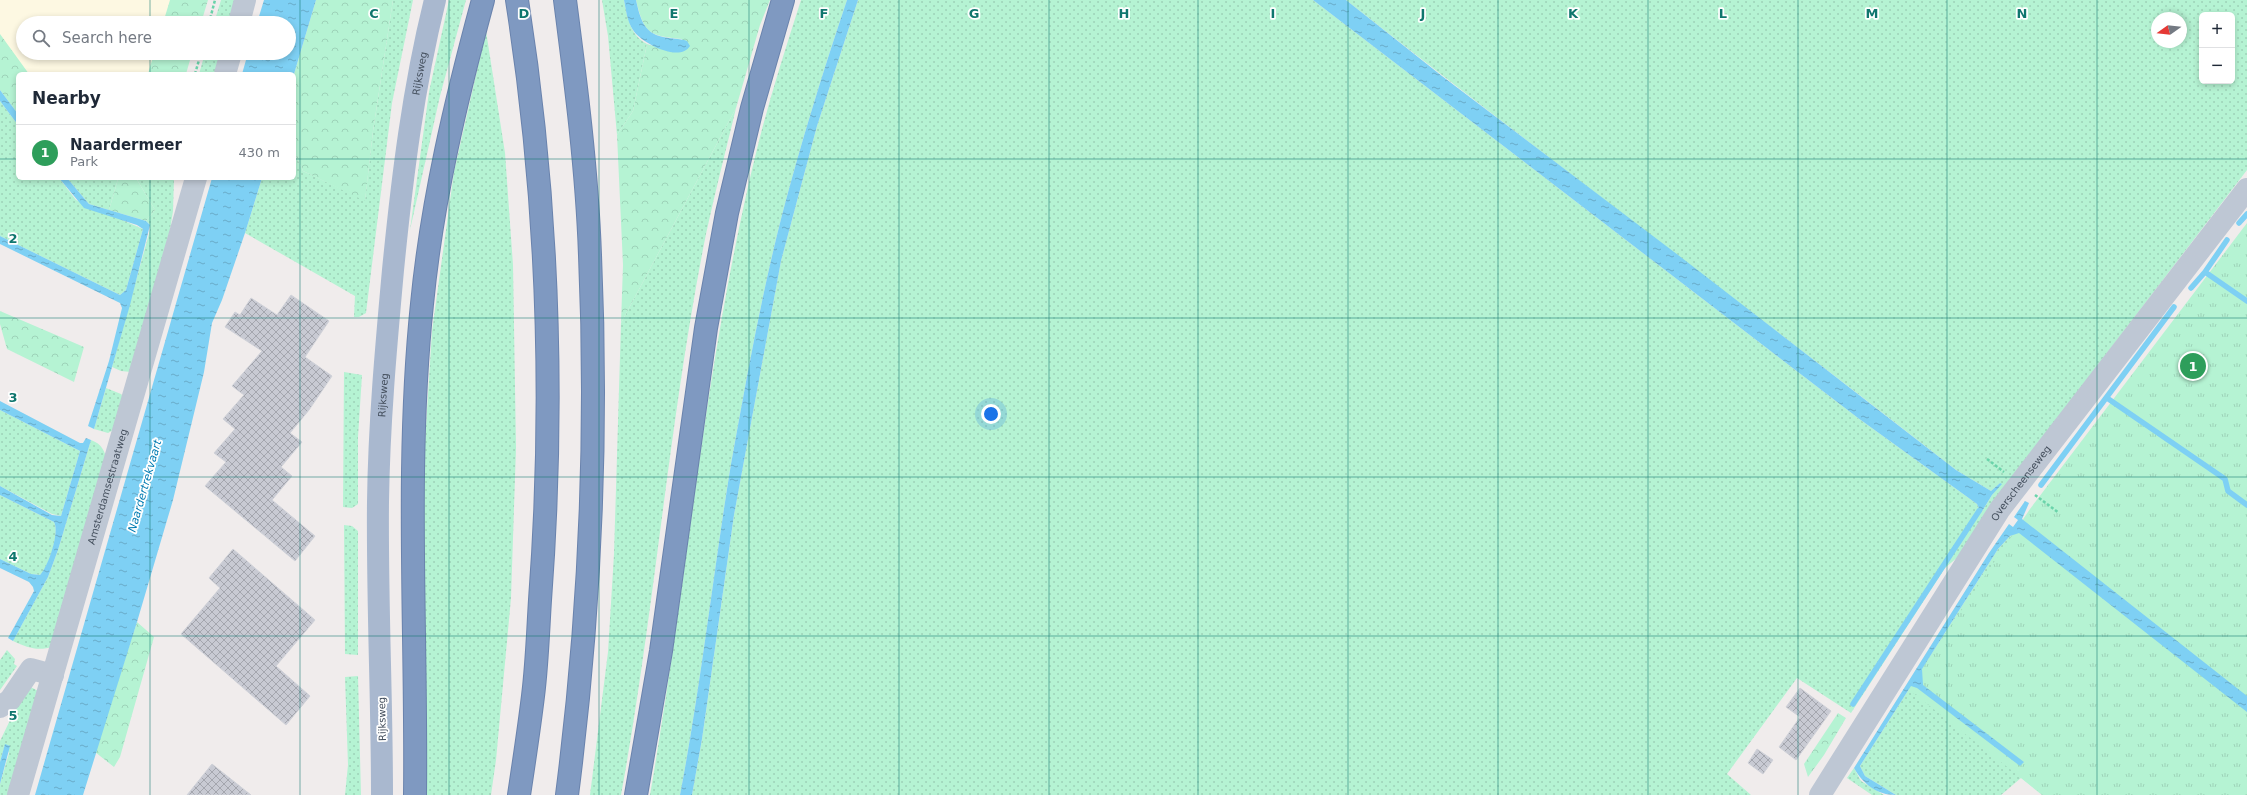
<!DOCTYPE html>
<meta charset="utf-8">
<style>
body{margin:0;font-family:"DejaVu Sans",sans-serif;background:#f2f2f3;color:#1f2937}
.controls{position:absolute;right:12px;top:12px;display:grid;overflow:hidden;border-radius:6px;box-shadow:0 2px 6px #0003}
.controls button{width:36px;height:36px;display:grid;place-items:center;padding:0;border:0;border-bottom:1px solid #e0e1e3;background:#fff;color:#1f2937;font:20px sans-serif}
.compass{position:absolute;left:2151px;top:12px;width:36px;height:36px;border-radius:50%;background:#fff;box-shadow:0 2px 6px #0003;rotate:255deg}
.you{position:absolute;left:991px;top:414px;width:14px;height:14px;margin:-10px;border:3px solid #fff;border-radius:50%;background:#1a73e8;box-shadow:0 0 0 6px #1a73e833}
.badge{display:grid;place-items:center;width:26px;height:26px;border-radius:50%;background:#0b8043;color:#fff;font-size:13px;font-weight:700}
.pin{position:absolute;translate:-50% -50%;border:2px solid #fff;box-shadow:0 1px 4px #0006}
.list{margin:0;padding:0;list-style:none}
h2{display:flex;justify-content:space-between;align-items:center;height:52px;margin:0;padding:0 16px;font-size:17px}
h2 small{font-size:13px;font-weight:400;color:#747a83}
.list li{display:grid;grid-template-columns:26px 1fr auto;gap:12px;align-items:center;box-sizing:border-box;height:56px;padding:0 16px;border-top:1px solid #e0e1e3}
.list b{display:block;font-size:15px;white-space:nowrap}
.list p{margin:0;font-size:13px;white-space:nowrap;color:#747a83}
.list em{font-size:13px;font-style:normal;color:#747a83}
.icon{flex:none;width:22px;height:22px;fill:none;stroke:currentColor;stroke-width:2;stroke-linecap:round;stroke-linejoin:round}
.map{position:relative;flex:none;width:2247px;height:795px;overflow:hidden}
.search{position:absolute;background:#fff;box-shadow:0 2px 6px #0003;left:16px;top:16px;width:280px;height:44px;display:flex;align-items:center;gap:10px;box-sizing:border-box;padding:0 14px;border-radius:22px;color:#747a83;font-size:15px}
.panel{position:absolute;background:#fff;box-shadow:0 2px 6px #0003;left:16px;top:72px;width:280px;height:108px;border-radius:6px}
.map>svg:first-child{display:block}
.commercial{fill:#fdf8e2}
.grass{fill:url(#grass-dots);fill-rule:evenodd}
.forest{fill:url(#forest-crowns)}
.park{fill:url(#park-tufts)}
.water{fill:url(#water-ripples)}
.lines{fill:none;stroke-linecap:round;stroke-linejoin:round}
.stream{stroke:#7ed0f4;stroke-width:5.5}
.building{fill:url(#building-cross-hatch);stroke:#d0d2d9}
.highway-casing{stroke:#6a83ad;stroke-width:24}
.path{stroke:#6ad3aa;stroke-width:2.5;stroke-dasharray:3 2;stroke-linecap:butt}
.minor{stroke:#bec7d4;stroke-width:22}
.major{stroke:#a9b8cf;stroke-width:22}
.highway{stroke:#7f99c1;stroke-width:22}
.grid{fill:none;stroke:#0f766e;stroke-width:1;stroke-opacity:0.55}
.labels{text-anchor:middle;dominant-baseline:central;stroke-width:3.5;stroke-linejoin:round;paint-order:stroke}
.street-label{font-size:10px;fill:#434e5c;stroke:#fff}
.water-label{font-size:11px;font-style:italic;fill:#007bb2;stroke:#fff}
.grid-label{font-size:13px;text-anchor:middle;font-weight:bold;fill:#0f766e;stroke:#fff;stroke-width:3.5;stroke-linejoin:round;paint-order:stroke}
</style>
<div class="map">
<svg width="2247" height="795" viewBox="0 0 2247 795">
<defs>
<pattern id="grass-dots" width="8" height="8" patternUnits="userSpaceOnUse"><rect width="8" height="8" fill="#b5f3d3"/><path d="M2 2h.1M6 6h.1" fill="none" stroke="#9dd2b8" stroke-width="1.8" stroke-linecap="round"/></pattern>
<pattern id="forest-crowns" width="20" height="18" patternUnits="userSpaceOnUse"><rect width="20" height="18" fill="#b5f3d3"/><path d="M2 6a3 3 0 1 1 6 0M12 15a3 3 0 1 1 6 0" fill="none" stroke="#9dd2b8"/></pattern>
<pattern id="park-tufts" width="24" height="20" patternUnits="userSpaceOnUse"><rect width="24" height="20" fill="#b5f3d3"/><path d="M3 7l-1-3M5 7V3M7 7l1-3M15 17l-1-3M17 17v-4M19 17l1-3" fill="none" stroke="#9dd2b8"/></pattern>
<pattern id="water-ripples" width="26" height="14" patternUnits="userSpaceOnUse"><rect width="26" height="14" fill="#7ed0f4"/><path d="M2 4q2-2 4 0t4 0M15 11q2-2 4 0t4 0" fill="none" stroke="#69abc9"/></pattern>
<pattern id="building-cross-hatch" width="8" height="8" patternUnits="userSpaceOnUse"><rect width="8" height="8" fill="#c8cad3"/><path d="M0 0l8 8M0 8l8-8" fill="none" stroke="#a4a6ae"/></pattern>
</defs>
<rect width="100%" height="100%" fill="#f0ecec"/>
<!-- commercial -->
<path class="commercial" d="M0,0H179L173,23H23V53H164L158,74H18L0,64Z"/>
<!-- grass -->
<path class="grass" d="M221,0H238L231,23H214Z
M393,0H413L392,103L366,313L359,317H354L355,296L245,233L262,178H294V151L303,171L365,200L373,131Z
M449,0H466L440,96L410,230L429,92Z
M602,0H624C627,17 630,35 647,44L633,111L617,135L608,36Z
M801,0H847C823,71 801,143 782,215C761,297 746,381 731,464C713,574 701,685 680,795H650C688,577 705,355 759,141C771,93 786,47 801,0Z
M858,0H1313L1858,418L1977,504L1981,513L1992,495L2001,484L2000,483L1991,491L1956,470C1754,312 1548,159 1346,0H2247V170L2081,387L1966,550L1945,568L1851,713L1797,678L1727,774L1751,795H692L702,739L734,515L781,261L817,126ZM2202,15H2232V81H2202ZM2157,18H2181V42H2157Z
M486,31L505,153L513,265L516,448L511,598L496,760L491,795H427L423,474L432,331L454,172Z
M205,53H223L217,74H199Z
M0,101L18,125V178H59L76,200L143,229L126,290L120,295L0,236Z
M736,108C726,150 715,192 706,234C669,419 655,609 621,795H590L608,652L614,554L621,323Z
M67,178H120L118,179L109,210L89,204Z
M136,178H174L173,211L170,230L131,372L121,371L112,367L150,230V225L146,221L155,210Z
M344,372L362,375L358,437V504L352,508L343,507Z
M106,388L121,394L125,400L117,428L108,433L94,429Z
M0,410L80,451L61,516L52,514L0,486Z
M91,440C102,444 105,451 107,462L53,647C37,651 28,648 13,641L48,577L58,550Z
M0,495L54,522C60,532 49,567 40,575L31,574L0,559Z
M344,525L352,526L358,531V655L345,654Z
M2019,533L2247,795H2042L2021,778L2001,795H1896L1865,776L1860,766L1911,686L1923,685L1922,669L1998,549L2010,536Z
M7,650L15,659L14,664L17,666L0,690V660Z
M358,676L361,795H345L348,765L345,677Z
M27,685L40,692L11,795H0V784L9,753L5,745L0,762V741Z
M1854,768L1861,781L1884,795H1872L1847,778Z"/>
<!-- forest -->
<path class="forest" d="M170,0H208L201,23H163Z
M316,0H393L373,131L365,201L303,171L294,151V74Z
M636,0H770L760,25L736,108L621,323L623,265L617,135L633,111L647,44L670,51L682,52V39C648,36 644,33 636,0Z
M0,34L29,74H18V114L0,90Z
M154,53H192L186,74H148Z
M120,178H136L155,210L146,221L109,210L118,179Z
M0,311L84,347L74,382L7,349L0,324Z
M137,622L154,637L120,757L114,767L95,752Z
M1838,713L1846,718L1824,755L1808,777L1804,764Z"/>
<!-- park -->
<path class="park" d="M2247,223V795H2043L1908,689L2030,509Z"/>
<!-- water -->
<path class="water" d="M264,0H316L294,74H242L248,53H289V23H257Z
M624,0H636C640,17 643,33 663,37C671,39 679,38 687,41L690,46C680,63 641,43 633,30C627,21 626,10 624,0Z
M847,0H858L817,126L781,261L734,515L702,739L692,795H680C701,685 713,574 731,464C746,381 761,297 782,215C801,143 823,71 847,0Z
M1313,0H1346L1442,76L1682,258L1956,470L1991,491L2000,483L2002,484L1992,495L1981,513L1977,504L1858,418Z
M0,90L18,114V125L0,101Z
M59,178H67L89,204L146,221L150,225L130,305L94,429L88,426L109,361L122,308L120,303L0,244V236L120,295L126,290L143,229L137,225L84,208Z
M212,178H262L245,233L222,300L212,323L204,372L173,500L137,622L83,795H35Z
M0,401L80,443H83L86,438L91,440L58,550L48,577L13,641L8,638L34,591L33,587L29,582L0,568V559L31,574L40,575C48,567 60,532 54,522L0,495V486L52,515L61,516L80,451L0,410Z
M2025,501L2029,503L2022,519L2247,696V712L2019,533L2010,536L1998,549L1922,669L1923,685L2024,762L2020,766L1917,688L1911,686L1860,766L1865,776L1896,795C1877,795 1863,784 1854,768L1989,553L2009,524L2013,527L2018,520L2014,517Z
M5,744L10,746L0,784V762Z"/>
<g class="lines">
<!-- stream -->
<path class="stream" d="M2239,223L2247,214
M2205,272L2247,301
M2191,288L2205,272L2227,240
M2107,398L2225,479L2228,491L2247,505
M2041,485L2174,307
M1853,704L1979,511"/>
</g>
<!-- building -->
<path class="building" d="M291,295L329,321L305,357L332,376L309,410L290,433L302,442L281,467L292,476L272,500L315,536L295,561L205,486L226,462L214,453L235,429L223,419L244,395L232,386L262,351L225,327L235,312L240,315L251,298L277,315Z
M233,549L315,620L276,666L310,696L286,725L181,634L220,588L209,578Z
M1800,688L1831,711L1796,760L1779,747L1800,717L1786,707Z
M1757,749L1773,760L1763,774L1748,763Z
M212,764L251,795H187Z"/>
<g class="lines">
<defs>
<path id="highway" d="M517,0C548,198 555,400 540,600C538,632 537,664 533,696C529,729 524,762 519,795
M565,0C576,85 587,170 590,255C598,436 590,616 567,795
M415,795C417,631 405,467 422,304C432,200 456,100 483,0
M636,795L661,651L706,328L727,213L752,108L783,0"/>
</defs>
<!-- highway casing -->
<use href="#highway" class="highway-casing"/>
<!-- path -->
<path class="path" d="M209,23L215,0
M195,74L201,53
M1987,459L2004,472
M2035,495L2059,513"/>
<!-- minor -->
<g class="minor">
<path d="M239,23L245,0"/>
<path d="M225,74L231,53"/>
<path d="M0,707L10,700L31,669L53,675"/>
<path id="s1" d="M18,795L196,178"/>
<path id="s2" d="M1820,795L2000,509L2247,189"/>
</g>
<!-- major -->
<path class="major" id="s3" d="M382,795C382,697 377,600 378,502C379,424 386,347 393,270C402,179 413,88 435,0"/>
<!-- highway -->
<use href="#highway" class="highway"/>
</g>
<!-- grid -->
<path class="grid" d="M150,0V23M300,0V795M449,0V795M599,0V795M749,0V795M899,0V795M1049,0V795M1198,0V795M1348,0V795M1498,0V795M1648,0V795M1798,0V795M1947,0V795M2097,0V795M150,53V74M0,159H18M294,159H2247M150,178V795M0,318H2247M0,477H2247M0,636H2247"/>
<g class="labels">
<!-- street labels -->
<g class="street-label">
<text stroke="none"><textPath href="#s3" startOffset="724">Rijksweg</textPath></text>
<text stroke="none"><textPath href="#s3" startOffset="400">Rijksweg</textPath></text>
<text stroke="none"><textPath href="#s2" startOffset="371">Overscheenseweg</textPath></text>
<text stroke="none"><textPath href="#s1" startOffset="321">Amsterdamsestraatweg</textPath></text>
<text transform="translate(382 719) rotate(-91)">Rijksweg</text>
</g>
<!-- water labels -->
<g class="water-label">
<text transform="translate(145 486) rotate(-74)">Naardertrekvaart</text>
</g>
</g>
<g class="grid-label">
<text x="374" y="18">C</text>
<text x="524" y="18">D</text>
<text x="674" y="18">E</text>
<text x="824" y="18">F</text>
<text x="974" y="18">G</text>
<text x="1124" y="18">H</text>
<text x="1273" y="18">I</text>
<text x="1423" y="18">J</text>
<text x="1573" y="18">K</text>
<text x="1723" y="18">L</text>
<text x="1872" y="18">M</text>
<text x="2022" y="18">N</text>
<text x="13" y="243">2</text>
<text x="13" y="402">3</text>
<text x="13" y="561">4</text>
<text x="13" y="720">5</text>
</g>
</svg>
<div class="controls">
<button>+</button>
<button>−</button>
</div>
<svg class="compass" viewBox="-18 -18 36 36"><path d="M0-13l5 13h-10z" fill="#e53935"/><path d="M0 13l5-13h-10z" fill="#747a83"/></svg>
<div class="you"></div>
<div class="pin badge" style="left:2193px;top:366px;background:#2e9e5b">1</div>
<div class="search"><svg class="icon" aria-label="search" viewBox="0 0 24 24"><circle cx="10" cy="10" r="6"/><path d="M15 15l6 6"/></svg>Search here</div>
<section class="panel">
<h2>Nearby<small></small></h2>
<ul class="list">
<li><span class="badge" style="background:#2e9e5b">1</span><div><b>Naardermeer</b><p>Park</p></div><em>430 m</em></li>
</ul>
</section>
</div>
